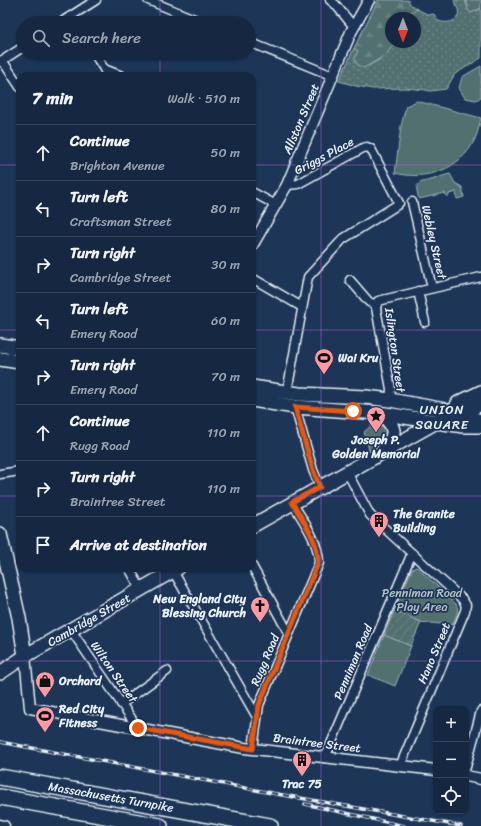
<!DOCTYPE html>
<meta charset="utf-8">
<style>
body{margin:0;font-family:Sriracha,sans-serif;background:#23344c;color:#f1f3f6}
.controls{position:absolute;right:12px;bottom:12px;display:grid;overflow:hidden;border-radius:8px;box-shadow:0 1px 3px #0004}
.controls button{width:36px;height:36px;display:grid;place-items:center;padding:0;border:0;border-bottom:1px solid #35445a;background:#162841;color:#f1f3f6;font:20px sans-serif}
.compass{position:absolute;left:385px;top:12px;width:36px;height:36px;border-radius:50%;background:#162841;box-shadow:0 1px 3px #0004;rotate:180deg}
.stop{position:absolute;width:12px;height:12px;margin:-9px;border:3px solid #ea580c;border-radius:50%;background:#fff}
.stop.end{background:#ea580c;border-color:#fff;box-shadow:0 1px 4px #0008}
.list{margin:0;padding:0;list-style:none}
h2{display:flex;justify-content:space-between;align-items:center;height:52px;margin:0;padding:0 16px;font-size:17px}
h2 small{font-size:13px;font-weight:400;color:#9ea6b1}
.list li{display:grid;grid-template-columns:26px 1fr auto;gap:12px;align-items:center;box-sizing:border-box;height:56px;padding:0 16px;border-top:1px solid #35445a}
.list b{display:block;font-size:15px;white-space:nowrap}
.list p{margin:0;font-size:13px;white-space:nowrap;color:#9ea6b1}
.list em{font-size:13px;font-style:normal;color:#9ea6b1}
.icon{flex:none;width:22px;height:22px;fill:none;stroke:currentColor;stroke-width:2;stroke-linecap:round;stroke-linejoin:round}
.map{position:relative;flex:none;width:481px;height:826px;overflow:hidden}
.search{position:absolute;background:#162841;box-shadow:0 1px 3px #0004;left:16px;top:16px;width:240px;height:44px;display:flex;align-items:center;gap:10px;box-sizing:border-box;padding:0 14px;border-radius:22px;color:#9ea6b1;font-size:15px}
.panel{position:absolute;background:#162841;box-shadow:0 1px 3px #0004;left:16px;top:72px;width:240px;height:500px;border-radius:12px}
.map>svg:first-child{display:block}
.grass{fill:url(#grass-dots);stroke:#9db0b4}
.forest{fill:url(#forest-firs);stroke:#9db0b4}
.park{fill:#527070;stroke:#9db0b4}
.garden{fill:url(#garden-furrows);stroke:#9db0b4}
.lines{fill:none;stroke-linecap:round;stroke-linejoin:round}
.minor-casing{stroke:#e8f1f8;stroke-width:11}
.tertiary-casing{stroke:#e8f1f8;stroke-width:13}
.primary-casing{stroke:#e8f1f8;stroke-width:16}
.motorway-casing{stroke:#e8f1f8;stroke-width:18}
.minor{stroke:#1d3557;stroke-width:8}
.tertiary{stroke:#1d3557;stroke-width:10}
.primary{stroke:#1d3557;stroke-width:13}
.motorway{stroke:#1d3557;stroke-width:15}
.rail-casing{stroke:#e8f1f8;stroke-width:3.5}
.rail{stroke:#1d3557;stroke-width:2;stroke-dasharray:6;stroke-linecap:butt}
.route{stroke:#ea580c;stroke-width:5}
.grid{fill:none;stroke:#9c67d0;stroke-width:1;stroke-opacity:0.55}
.labels{text-anchor:middle;dominant-baseline:central;stroke-width:3.5;stroke-linejoin:round;paint-order:stroke}
.street-label{font-size:12px;fill:#e8f1f8;stroke:#1d3557}
.poi-label{font-size:12px;font-weight:bold;fill:#e8f1f8;stroke:#1d3557;text-anchor:start}
.park-label{font-size:12px;fill:#b4c4c8;stroke:#1d3557}
.neighbourhood-label{font-size:13px;letter-spacing:1px;fill:#e8f1f8;stroke:#1d3557}
</style>
<div class="map">
<svg width="481" height="826" viewBox="0 0 481 826">
<defs>
<pattern id="grass-dots" width="8" height="8" patternUnits="userSpaceOnUse"><rect width="8" height="8" fill="#527070"/><path d="M2 2h.1M6 6h.1" fill="none" stroke="#6b8585" stroke-width="1.8" stroke-linecap="round"/></pattern>
<pattern id="forest-firs" width="22" height="20" patternUnits="userSpaceOnUse"><rect width="22" height="20" fill="#527070"/><path d="M5 1l3.5 6h-7zM16 11l3.5 6h-7z" fill="#6b8585"/></pattern>
<pattern id="garden-furrows" width="10" height="10" patternUnits="userSpaceOnUse"><rect width="10" height="10" fill="#527070"/><path d="M-1 1l2-2M0 10L10 0M9 11l2-2" fill="none" stroke="#6b8585"/></pattern>
</defs>
<rect width="100%" height="100%" fill="#1d3557"/>
<filter id="ink" filterUnits="userSpaceOnUse"><feTurbulence type="fractalNoise" baseFrequency=".025" numOctaves="2"/><feDisplacementMap in="SourceGraphic" scale="8" xChannelSelector="R" yChannelSelector="G"/><feConvolveMatrix kernelMatrix="1 2 1 2 8 2 1 2 1" color-interpolation-filters="sRGB"/></filter>
<g filter="url(#ink)">
<!-- grass -->
<path class="grass" d="M454,0H466V4L477,11L481,8V58L455,74L446,89L430,91L426,90L406,88L373,89L356,86L339,81L354,48L358,51L356,55L368,66L379,60L395,42H415V18H409L411,12L417,9L429,15L434,14C435,15 436,19 437,20C443,24 455,23 458,16C460,10 455,5 454,0Z"/>
<!-- forest -->
<path class="forest" d="M378,0H408L410,4L417,9L411,12L409,18H391V42H395L386,55L364,68C354,64 353,61 358,51L354,48Z
M466,0H481V8L471,13L468,10Z"/>
<!-- park -->
<path class="park" d="M481,66V97L476,100L465,98L459,88L462,77Z
M417,101L481,118C479,125 478,133 475,139C461,170 425,181 395,173L401,126L406,106Z
M450,174L455,183L462,187L464,197L457,199L456,192L449,194V196H446L445,193L419,199C414,183 417,183 431,180C438,178 444,175 450,174Z
M374,423C380,423 384,426 386,433L380,444L369,450L364,432Z
M417,567L456,604C460,611 455,618 452,625L419,622L394,611L412,569L414,568Z
M384,635L411,646L395,686L368,675Z"/>
<!-- garden -->
<path class="garden" d="M394,611L421,622L411,646L384,635Z"/>
<g class="lines">
<defs>
<path id="minor" d="M148,0L204,23
M330,0L335,4L354,27
M60,23L96,0
M249,42L333,76
M94,53L104,69L107,76
M2,60L20,87
M0,62L23,47
M104,69L122,76
M287,185L298,184L363,148L367,147L371,149L399,203L397,205L343,239L308,277L287,392
M252,192L276,205
M412,202L432,288
M252,278L302,307
M350,280L369,302L376,305
M418,291L425,322
M390,400L391,389L376,308L378,301L481,277
M295,407L313,470L320,487
M347,472L370,515L462,599L466,605L465,611L400,766
M0,474L20,471
M252,566L289,634L259,705L253,749
M129,568L141,589
M173,571L257,717
M71,630L138,728
M289,634L319,563C319,541 303,521 292,502
M121,704L167,671
M325,758L412,553
M466,767L481,711"/>
<path id="tertiary" d="M252,246L287,185L351,32L369,0
M25,656L30,708L244,748L436,770
M466,776L481,779
M0,825L4,826"/>
<path id="primary" d="M0,345L20,348
M0,359L20,362
M252,387L299,394L366,397L390,400L440,409L481,421
M252,400L295,407L379,413L463,426H481
M379,413C396,425 398,435 383,450
M454,413L458,403L481,392
M252,526L438,421L454,413L471,409L481,404
M0,534L19,618L25,656
M0,673L25,656L178,568"/>
<path id="motorway" d="M0,777L270,826
M0,797L160,826"/>
</defs>
<!-- minor casing -->
<use href="#minor" class="minor-casing"/>
<!-- tertiary casing -->
<use href="#tertiary" class="tertiary-casing"/>
<!-- primary casing -->
<use href="#primary" class="primary-casing"/>
<!-- motorway casing -->
<use href="#motorway" class="motorway-casing"/>
<!-- minor -->
<use href="#minor" class="minor"/>
<!-- tertiary -->
<use href="#tertiary" class="tertiary"/>
<!-- primary -->
<use href="#primary" class="primary"/>
<!-- motorway -->
<use href="#motorway" class="motorway"/>
<defs>
<path id="rail" d="M0,742L277,794L461,826
M305,804L404,826"/>
</defs>
<!-- rail casing -->
<use href="#rail" class="rail-casing"/>
<!-- rail -->
<use href="#rail" class="rail"/>
</g>
</g>
<g class="lines" filter="url(#ink)">
<!-- route -->
<path class="route" d="M138,728L253,749L259,705L318,563C319,541 303,521 292,502L320,487L313,470L295,407L353,411"/>
</g>
<!-- grid -->
<path class="grid" d="M160,0V23M321,0V826M160,53V76M0,165H20M252,165H481M0,330H20M252,330H481M0,496H20M252,496H481M160,568V826M0,661H481"/>
<!-- icons -->
<defs>
<symbol id="stadium-pin" viewBox="-11 -11 22 30"><path d="M0 17L-7.5 6A9.5 9.5 0 1 1 7.5 6Z" fill="#ff9aa2" stroke="#1d3557"/><path d="M0-5a6.5 5 0 1 0 0 10a6.5 5 0 1 0 0-10ZM-3.5-1.8h7v3.6h-7Z" fill="#111"/></symbol>
<symbol id="sight-pin" viewBox="-11 -11 22 30"><path d="M0 17L-7.5 6A9.5 9.5 0 1 1 7.5 6Z" fill="#ff9aa2" stroke="#1d3557"/><path d="M0-6L1.8-2.2L6-1.7L2.9 1.2L3.7 5.4L0 3.3L-3.7 5.4L-2.9 1.2L-6-1.7L-1.8-2.2Z" fill="#111"/></symbol>
<symbol id="building-pin" viewBox="-11 -11 22 30"><path d="M0 17L-7.5 6A9.5 9.5 0 1 1 7.5 6Z" fill="#ff9aa2" stroke="#1d3557"/><path d="M-4-6H4V6H1V3H-1V6H-4ZM-2.5-4.3h1.7v1.8h-1.7ZM.8-4.3h1.7v1.8H.8ZM-2.5-1h1.7V.8h-1.7ZM.8-1h1.7V.8H.8Z" fill="#111"/></symbol>
<symbol id="church-pin" viewBox="-11 -11 22 30"><path d="M0 17L-7.5 6A9.5 9.5 0 1 1 7.5 6Z" fill="#ff9aa2" stroke="#1d3557"/><path d="M-1.2-6h2.4v3.5h3.3v2.4h-3.3V6h-2.4V-.1h-3.3v-2.4h3.3Z" fill="#111"/></symbol>
<symbol id="shop-pin" viewBox="-11 -11 22 30"><path d="M0 17L-7.5 6A9.5 9.5 0 1 1 7.5 6Z" fill="#ff9aa2" stroke="#1d3557"/><path d="M-5-2.5h2.3a2.7 3.5 0 0 1 5.4 0H5L5.5 6h-11ZM-1.5-2.5h3a1.5 2.3 0 0 0-3 0Z" fill="#111"/></symbol>
</defs>
<g fill-rule="evenodd">
<use href="#stadium-pin" x="313" y="347" width="22" height="30"/>
<use href="#sight-pin" x="365" y="405" width="22" height="30"/>
<use href="#building-pin" x="368" y="510" width="22" height="30"/>
<use href="#church-pin" x="249" y="595" width="22" height="30"/>
<use href="#shop-pin" x="34" y="670" width="22" height="30"/>
<use href="#stadium-pin" x="34" y="705" width="22" height="30"/>
<use href="#building-pin" x="291" y="749" width="22" height="30"/>
</g>
<g class="labels">
<!-- street labels -->
<g class="street-label">
<text transform="translate(301 119) rotate(-67)">Allston Street</text>
<text transform="translate(324 156) rotate(-28)">Griggs Place</text>
<text transform="translate(434 242) rotate(77)">Webley Street</text>
<text transform="translate(395 350) rotate(82)">Islington Street</text>
<text transform="translate(89 620) rotate(-30)">Cambridge Street</text>
<text transform="translate(434 653) rotate(-67)">Hano Street</text>
<text transform="translate(265 660) rotate(-67)">Rugg Road</text>
<text transform="translate(353 662) rotate(-67)">Penniman Road</text>
<text transform="translate(114 672) rotate(55)">Wilton Street</text>
<text transform="translate(317 743) rotate(7)">Braintree Street</text>
<text transform="translate(111 797) rotate(10)">Massachusetts Turnpike</text>
</g>
<!-- poi labels -->
<g class="poi-label">
<text x="338" y="358">Wai Kru</text>
<text x="376" y="440" text-anchor="middle">Joseph P.<tspan x="376" dy="14">Golden Memorial</tspan></text>
<text x="393" y="514">The Granite<tspan x="393" dy="14">Building</tspan></text>
<text x="246" y="599" text-anchor="end">New England City<tspan x="246" dy="14">Blessing Church</tspan></text>
<text x="59" y="681">Orchard</text>
<text x="59" y="709">Red City<tspan x="59" dy="14">Fitness</tspan></text>
<text x="302" y="784" text-anchor="middle">Trac 75</text>
</g>
<!-- park labels -->
<g class="park-label">
<text x="422" y="593">Penniman Road<tspan x="422" dy="14">Play Area</tspan></text>
</g>
<!-- neighbourhood labels -->
<g class="neighbourhood-label">
<text x="442" y="409">UNION<tspan x="442" dy="15">SQUARE</tspan></text>
</g>
</g>
</svg>
<div class="controls">
<button>+</button>
<button>−</button>
<button><svg class="icon" aria-label="locate" viewBox="0 0 24 24"><circle cx="12" cy="12" r="6"/><path d="M12 2v4M12 18v4M2 12h4M18 12h4"/></svg></button>
</div>
<svg class="compass" viewBox="-18 -18 36 36"><path d="M0-13l5 13h-10z" fill="#e53935"/><path d="M0 13l5-13h-10z" fill="#9ea6b1"/></svg>
<div class="stop" style="left:353px;top:411px"></div>
<div class="stop end" style="left:138px;top:728px"></div>
<div class="search"><svg class="icon" aria-label="search" viewBox="0 0 24 24"><circle cx="10" cy="10" r="6"/><path d="M15 15l6 6"/></svg>Search here</div>
<section class="panel">
<h2>7 min<small>Walk · 510 m</small></h2>
<ul class="list">
<li><svg class="icon" aria-label="ahead" viewBox="0 0 24 24"><path d="M12 20V5M6 11l6-6 6 6"/></svg><div><b>Continue</b><p>Brighton Avenue</p></div><em>50 m</em></li>
<li><svg class="icon" aria-label="left" viewBox="0 0 24 24"><path d="M17 20v-9H6M10 6l-5 5 5 5"/></svg><div><b>Turn left</b><p>Craftsman Street</p></div><em>80 m</em></li>
<li><svg class="icon" aria-label="right" viewBox="0 0 24 24"><path d="M7 20v-9h11M14 6l5 5-5 5"/></svg><div><b>Turn right</b><p>Cambridge Street</p></div><em>30 m</em></li>
<li><svg class="icon" aria-label="left" viewBox="0 0 24 24"><path d="M17 20v-9H6M10 6l-5 5 5 5"/></svg><div><b>Turn left</b><p>Emery Road</p></div><em>60 m</em></li>
<li><svg class="icon" aria-label="right" viewBox="0 0 24 24"><path d="M7 20v-9h11M14 6l5 5-5 5"/></svg><div><b>Turn right</b><p>Emery Road</p></div><em>70 m</em></li>
<li><svg class="icon" aria-label="ahead" viewBox="0 0 24 24"><path d="M12 20V5M6 11l6-6 6 6"/></svg><div><b>Continue</b><p>Rugg Road</p></div><em>110 m</em></li>
<li><svg class="icon" aria-label="right" viewBox="0 0 24 24"><path d="M7 20v-9h11M14 6l5 5-5 5"/></svg><div><b>Turn right</b><p>Braintree Street</p></div><em>110 m</em></li>
<li><svg class="icon" aria-label="arrive" viewBox="0 0 24 24"><path d="M6 21V4h12l-3 4 3 4H6"/></svg><div><b>Arrive at destination</b></div></li>
</ul>
</section>
</div>
